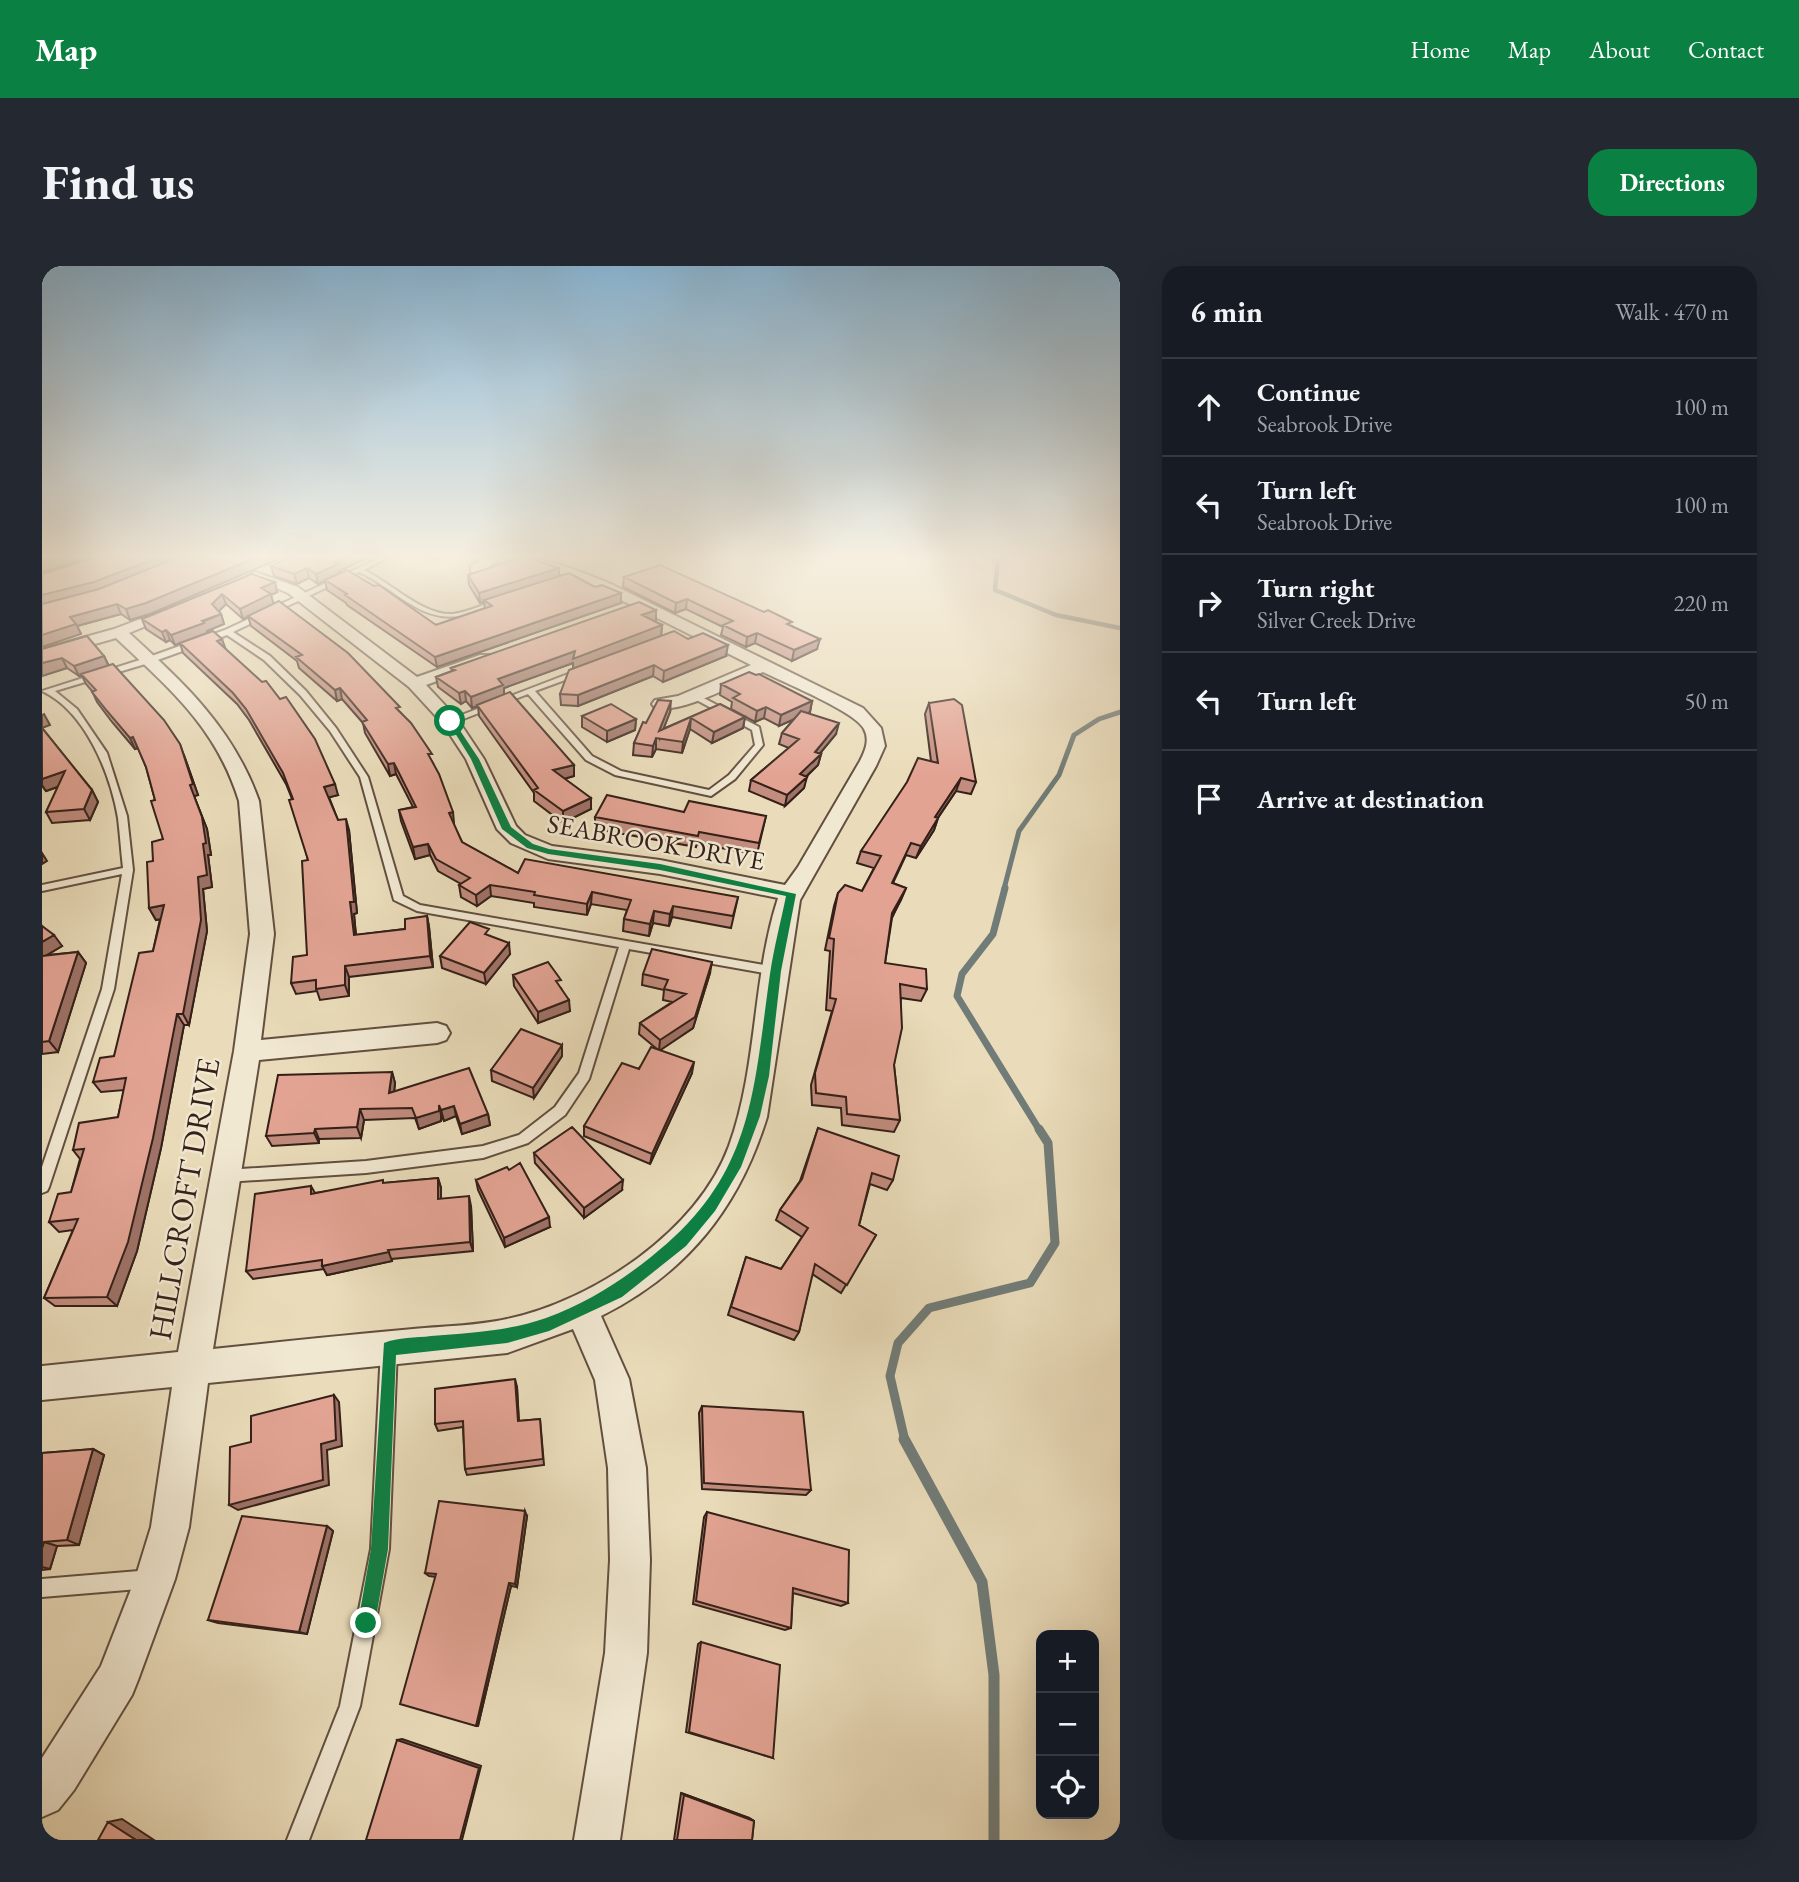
<!DOCTYPE html>
<meta charset="utf-8">
<style>
body{margin:0;font-family:"EB Garamond",serif;background:#242831;color:#f1f3f6}
.controls{position:absolute;right:21px;bottom:21px;display:grid;overflow:hidden;border-radius:14px;box-shadow:0 7px 28px #0002}
.controls button{width:63px;height:63px;display:grid;place-items:center;padding:0;border:0;border-bottom:2px solid #363941;background:#171b24;color:#f1f3f6;font:35px sans-serif}
.stop{position:absolute;width:21px;height:21px;margin:-16px;border:5px solid #0b8043;border-radius:50%;background:#fff}
.stop.end{background:#0b8043;border-color:#fff;box-shadow:0 2px 7px #0008}
.list{margin:0;padding:0;list-style:none}
h2{display:flex;justify-content:space-between;align-items:center;height:91px;margin:0;padding:0 28px;font-size:30px}
h2 small{font-size:23px;font-weight:400;color:#9ea1a6}
.list li{display:grid;grid-template-columns:46px 1fr auto;gap:21px;align-items:center;box-sizing:border-box;height:98px;padding:0 28px;border-top:2px solid #363941}
.list b{display:block;font-size:26px;white-space:nowrap}
.list p{margin:0;font-size:23px;white-space:nowrap;color:#9ea1a6}
.list em{font-size:23px;font-style:normal;color:#9ea1a6}
.icon{flex:none;width:38px;height:38px;fill:none;stroke:currentColor;stroke-width:2;stroke-linecap:round;stroke-linejoin:round}
.map{position:relative;flex:none;width:1078px;height:1574px;overflow:hidden;border-radius:21px}
header{display:flex;align-items:center;gap:42px;box-sizing:border-box;height:98px;padding:0 35px;background:#0b8043;color:#fff}
header strong{font-size:33px}
nav{display:flex;gap:38px;margin-inline-start:auto;font-size:24px}
.intro{display:flex;align-items:center;justify-content:space-between;box-sizing:border-box;height:168px;padding:0 42px}
h1{margin:0;font-size:49px}
.button{padding:18px 32px;border-radius:21px;background:#0b8043;color:#fff;font-size:24px;font-weight:700}
main{display:flex;gap:42px;padding:0 42px}
aside{flex:1;background:#171b24;border-radius:21px;box-shadow:0 7px 28px #0002}
.map>svg:first-child{display:block}
.lines{fill:none;stroke-linecap:round;stroke-linejoin:round}
.stream-far4{stroke:#717c78;stroke-width:4.5}
.stream-far3{stroke:#717c78;stroke-width:5}
.stream-far2{stroke:#717c78;stroke-width:7}
.stream-far1{stroke:#717c78;stroke-width:9}
.stream{stroke:#717c78;stroke-width:11}
.service-casing{stroke:#624f40;stroke-width:4}
.minor-casing{stroke:#624f40;stroke-width:4}
.service{fill:#f1e8d2;fill-rule:evenodd}
.minor{fill:#f1e8d2;fill-rule:evenodd}
.wall{fill:#c28c7e;stroke:#342018;stroke-width:2}
.shaded-wall{fill:#9e7267;stroke:#342018;stroke-width:2}
.building{fill:#e2a393;stroke:#342018;stroke-width:2}
.route{fill:#0b8043}
.labels{text-anchor:middle;dominant-baseline:central;stroke-width:5;stroke-linejoin:round;paint-order:stroke}
.far-street-label{font-size:26px;fill:#342018;stroke:#f1e8d2}
.street-label{font-size:32px;fill:#342018;stroke:#f1e8d2}
</style>
<header>
<strong>Map</strong>
<nav><a>Home</a><a>Map</a><a>About</a><a>Contact</a></nav>
</header>
<div class="intro"><h1>Find us</h1><a class="button">Directions</a></div>
<main>
<div class="map">
<svg width="1078" height="1574" viewBox="0 0 1078 1574">
<rect width="100%" height="100%" fill="#eadcba"/>
<filter id="stains"><feTurbulence type="fractalNoise" baseFrequency=".00286" numOctaves="4"/><feColorMatrix values="0 0 0 0 .2 0 0 0 0 .09 0 0 0 0 .02 0 0 0 .5 -.17"/></filter>
<radialGradient id="worn" r=".72"><stop offset=".6" stop-color="#630" stop-opacity="0"/><stop offset="1" stop-color="#630" stop-opacity=".3"/></radialGradient>
<g class="lines">
<!-- stream-far4 -->
<path class="stream-far4" d="M952,290L956,292L953,324L1014,349L1078,362"/>
<!-- stream-far3 -->
<path class="stream-far3" d="M962,623L977,565L1017,509L1032,469L1057,453L1078,446"/>
<!-- stream-far2 -->
<path class="stream-far2" d="M963,622L951,668L920,708L915,730L998,865"/>
<!-- stream-far1 -->
<path class="stream-far1" d="M863,1175L848,1110L856,1077L887,1042L988,1017L1013,977L1006,877L997,863"/>
<!-- stream -->
<path class="stream" d="M862,1173L940,1316L952,1409V1574"/>
<defs>
<path id="service" d="M342,290H349L322,304C348,316 381,350 411,348C426,346 440,339 454,335L459,336C452,340 443,343 434,346C382,364 360,326 317,306L191,366L228,390L264,425L294,462L326,511L361,630L378,639L733,701L739,705L733,709L587,683L547,813L523,849L486,877L441,892L324,907L184,916L179,914L177,910L179,906L184,904L324,895L441,880L477,869L513,841L537,807L577,681L375,645L352,634L318,511L288,465L258,429L222,394L185,369L110,396L13,425L35,443L65,487L85,550L91,604L72,723L7,921L5,925L0,927V901L60,723L80,608L0,625V619L81,602C79,585 78,569 76,552C68,506 43,445 0,425L104,392L183,364Z
M539,403H542V407L493,425L550,490L579,505L667,524L687,509L713,479L710,464L649,431V427H652L717,461L721,479L693,513L669,530L573,509L544,494L486,428L411,457L404,455Z
M347,1075L353,1077L355,1083L347,1283L318,1440L267,1574H245L298,1440L329,1283L339,1083L341,1077Z
M109,1304L116,1306L118,1313L116,1320L109,1322L0,1331V1313Z"/>
<path id="minor" d="M446,290H462L439,306H429V300Z
M463,290C500,290 535,304 569,318L821,442L839,462L843,480L834,500L758,634L725,851C697,942 645,1007 559,1050L587,1113L604,1202L608,1294L605,1387L578,1574H532L563,1387L568,1294L566,1202L553,1114L531,1063L465,1087L166,1117L147,1261L133,1313L96,1414L90,1429L32,1524L16,1544L0,1551V1492L59,1400L93,1313L109,1261L130,1121L0,1134V1100L136,1086L192,785L208,668L197,535C174,461 128,423 74,372L0,393V383L72,363L130,341L135,340L142,344L87,367C143,418 191,462 217,535L232,668L219,774L395,757L404,760L408,767L404,774L395,777L217,794L171,1083C237,1076 304,1069 371,1063C402,1060 435,1060 465,1053C551,1035 656,965 687,880C716,800 710,712 736,632L618,608L506,593L469,577L455,563L424,493L401,458L367,421L246,327L206,310L213,306L256,321L375,411L438,389H450L452,392L450,395L384,419L414,451L442,493L474,560L483,569L510,580L618,594L743,619L756,601L818,495C823,485 828,474 822,463C814,446 741,416 721,406C695,417 640,448 613,442L610,438L613,434L636,430L709,399L559,324L519,308L464,293Z"/>
</defs>
<!-- service casing -->
<use href="#service" class="service-casing"/>
<!-- minor casing -->
<use href="#minor" class="minor-casing"/>
<!-- service -->
<use href="#service" class="service"/>
<!-- minor -->
<use href="#minor" class="minor"/>
</g>
<!-- wall -->
<path class="wall" d="M375,290H402L395,294Z
M229,300L297,305L298,307L394,359L443,342L442,336L438,337L427,319L426,309L517,311L579,337L395,401L305,339L304,337L285,324L283,314L276,318L267,312L255,318L232,310Z
M0,308L108,348L88,354L79,348L35,360L39,368Z
M210,308L235,326L229,329L231,338L359,447L391,497L411,558L420,576L476,607L696,631L689,662L630,651L627,660L611,657L607,670L581,665L582,653L585,644L549,638L545,649L492,641V637L449,630L435,640L419,631L417,619L419,618L396,605L388,589L373,593L359,555L357,544L371,541L354,508L348,510L323,467L321,457L300,433L295,435L257,402L255,395L209,360L206,350L201,353L184,338L177,345L179,348L182,358L165,365L166,367L183,382L296,529L287,531L296,554L307,564L315,647L312,648L314,669L363,663L385,650L387,661L391,701L307,711V730L278,734L275,725L254,728L249,717L265,689L266,594L250,533L244,518L207,454L195,438L141,387L138,377L133,379L128,374L124,376L104,363L100,353Z
M582,311L750,360L775,383L750,395L713,377L704,381L679,369L681,361L644,343L633,347L581,321Z
M614,344V354L611,355L620,359L619,370L646,373L684,390L621,416L611,410L536,440L519,439L518,428L531,403V397L462,422V429L532,499V510L522,513L549,543L521,557L492,535V527L437,450L436,440L430,442L424,435L419,438L396,421L394,411L410,405L409,402Z
M0,383L62,390L67,400L142,489L156,529L152,530L165,563L169,589H166L170,621L161,623L165,665L147,759H142L119,882L95,985L75,1040H13L2,1032L31,964L17,966L7,956L29,926L38,893L31,884L76,851L82,824L59,826L51,816L72,790L111,685L118,653L114,654L107,642L111,595L121,573L113,534L104,501L96,482L93,483L70,456L55,436L50,425L44,418L40,410H37L25,402L0,410Z
M679,418L770,435L768,446L765,447L794,468L778,487L779,488L776,499L764,511L762,522L743,540L707,525L709,514L747,482L737,478L740,467L752,453L737,460L722,452L713,456L689,443L690,436L678,429Z
M887,437L934,516L929,528L914,525L896,552L892,564L874,592L864,589L851,617L864,622L850,652L843,697L885,723L879,735L859,732L852,799L858,854L852,866L800,859L799,842L770,839L769,819L790,745L784,744L788,685L783,684L792,640L796,627L820,625L832,602L815,597L819,585L889,495L883,448Z
M678,438L703,451L701,462L670,477L648,463L640,487L614,483L610,491L591,489L592,477L604,457L628,446L621,463Z
M540,450L594,453L593,464L565,476L540,461Z
M0,462L50,524L56,536L48,554L10,557L4,546L16,521L4,525L0,520Z
M642,546L724,550L715,588L655,578L654,581L553,563V551Z
M0,660L20,680L5,689L36,686L44,697L16,786L0,788Z
M448,670L468,688L444,718L400,702L398,690Z
M668,707L651,762L618,784L650,807L608,898L542,870V860L615,783L597,768L598,757L630,736L621,734L622,724L600,719L601,708Z
M471,709L519,722L528,745L496,757L472,720Z
M520,779V790L492,832L450,815L449,804Z
M350,806L353,817L352,826L446,848L448,859L420,868L414,850L402,855L399,849V855L377,863L373,852L322,854L319,872L277,873V877L230,880L224,870Z
M776,862L851,914L845,924L828,918L817,959L834,969L799,1027L770,1008L757,1066L752,1074L686,1049L704,991L739,1003L760,971L734,954L738,944L758,915Z
M492,887L580,924L542,952L493,897Z
M396,912L399,922V933L429,940L431,985L350,993V995L285,1009L282,1003L211,1013L204,1005L269,920L273,927L342,917Z
M434,914L508,961L463,981L436,924Z
M475,1121L477,1155L498,1153L502,1199L425,1209L423,1203L421,1161L396,1165L393,1158Z
M660,1140L769,1224L764,1229L660,1223L657,1147Z
M51,1183L62,1189L37,1279L15,1280L8,1303L0,1304V1187Z
M665,1246L806,1337L799,1340L751,1327L749,1362L743,1364L651,1338L662,1251Z
M485,1250L475,1321L469,1320L436,1460H434L394,1311L387,1310L383,1307Z
M285,1260L291,1265L265,1368L176,1357L166,1354Z
M659,1376L731,1492L644,1466L656,1378Z
M639,1527L707,1552L712,1555L710,1574H632Z"/>
<!-- shaded-wall -->
<path class="shaded-wall" d="M18,290H54L0,306V295Z
M120,290H149L56,326L0,340V329Z
M218,290H244L108,348L88,354L84,343Z
M307,290H330L297,305L298,308L276,318L274,308L292,296Z
M394,290H402L395,294Z
M265,302L267,312L255,318L252,308Z
M517,302V312L438,337L437,327Z
M233,316L235,326L229,329L232,339L201,353L198,343L219,322Z
M579,327V337L395,401L393,391Z
M180,328L184,338L174,348L170,338Z
M645,333L644,343L633,347L634,337Z
M75,338L79,348L35,360L39,368L0,381V369L28,351Z
M614,344V354L600,360V349Z
M179,348L182,358L165,365L166,367L133,379L129,369Z
M620,359L619,370L531,404V397L462,422V430L430,442L429,431L456,413L533,385Z
M124,364L128,374L124,376L120,366Z
M715,367L713,377L704,381L705,371Z
M180,373L184,384L175,375Z
M778,373L775,383L750,395L752,384Z
M686,379L684,390L621,416L622,405Z
M62,390L67,401L37,410L32,400Z
M20,392L25,402L0,410V397Z
M612,399L611,410L536,440V429Z
M298,422L300,433L295,435L293,424Z
M423,425L424,435L419,438L417,427Z
M629,435L628,446L618,472L617,465Z
M770,435L768,446L737,460L739,449Z
M724,441L722,452L713,456L715,445Z
M2,448L8,459L0,462V449Z
M703,451L701,462L670,477L672,466Z
M649,452L648,463L640,487L641,476Z
M594,453L593,464L565,476V465Z
M797,457L794,468L770,497L779,488L776,499L755,519L758,508L773,486Z
M91,471L96,482L93,483L88,472Z
M614,472V483L610,491L611,480Z
M138,478L156,529L152,530L165,563L169,589H166L170,621L161,623L165,665L147,759L141,748L148,519Z
M352,497L354,508L348,510L346,498Z
M532,499V510L511,516V504Z
M23,505L29,516L4,525L0,519V513Z
M765,511L762,522L743,540L745,529Z
M919,512L914,525L888,563L893,551Z
M293,518L296,529L285,532L282,521Z
M50,524L56,536L48,554L42,543Z
M549,532V543L521,557V545Z
M411,546L412,557L408,558L407,547Z
M896,552L892,564L874,592L879,580Z
M304,553L307,564L315,647L312,648L315,681L312,669L308,636Z
M386,578L388,589L373,593L371,581Z
M0,587L5,595L0,598Z
M448,619L449,630L435,640L434,629Z
M864,622L859,634L845,660L850,647Z
M550,626L549,638L545,649V638Z
M122,639L128,651L114,654L107,642Z
M631,640L630,651L627,660L628,648Z
M612,645L611,657L607,670L608,658Z
M385,650L387,661L391,701L388,690Z
M12,669L20,680L0,692V676Z
M467,677L468,688L444,718L442,707Z
M36,686L44,697L16,786L7,775Z
M670,696L668,707L651,762L617,785L618,774Z
M303,700L307,711V730L303,719Z
M527,734L528,745L496,757V746Z
M135,748L142,759L119,882L95,985L75,1040L65,1031Z
M520,779V790L492,832L491,822Z
M652,796L650,807L608,898L610,888Z
M350,806L353,817L351,838L347,827Z
M397,839L399,849V855L377,863L374,852Z
M412,840L414,850L402,855L399,844Z
M318,843L322,854L319,872L315,861Z
M446,848L448,859L420,868L418,858Z
M273,863L277,873V877L272,867Z
M396,912L399,922V943L396,933Z
M581,914L580,924L542,952V942Z
M427,930L429,940L431,985L428,976Z
M507,951L508,961L463,981L462,972Z
M346,984L350,995L285,1009L280,1000Z
M473,1113L475,1121L477,1162L476,1155Z
M292,1129L297,1136L300,1180L285,1184L287,1219L196,1244L187,1239L279,1178Z
M51,1183L62,1189L37,1279L25,1274Z
M483,1245L485,1250L475,1321L473,1318Z
M285,1260L291,1265L265,1368L257,1366Z
M2,1276L15,1280L8,1303L0,1301V1282Z
M467,1317L469,1320L436,1460H434Z
M360,1473L439,1500L420,1574H418L355,1474Z
M639,1527L707,1552L712,1555L642,1529Z
M80,1553L112,1574H94L66,1556Z"/>
<!-- building -->
<path class="building" d="M0,290H18L0,295Z
M57,290H120L52,316L0,329V308Z
M139,290H218L104,337L84,343L75,338L28,351L34,358L0,369V338L57,323Z
M249,290H307L292,296L296,298L274,308L265,302L252,308L229,300Z
M482,290L517,302L437,327L426,309Z
M618,299L722,346L726,344L750,356L745,358L778,373L752,384L715,367L705,371L681,359L691,355L645,333L634,337L582,311Z
M305,304L332,320L337,319L394,359L450,340L442,334L527,307L553,321L560,319L579,327L393,391L303,329L305,328L283,314Z
M210,308L233,316L219,322L229,328L198,343L180,328L170,338L179,348L160,355L162,357L129,369L124,364L120,366L100,353Z
M237,335L306,387L358,441L354,442L369,457L390,488H386L397,508L411,546L407,547L420,576L476,607L483,593L696,631L691,650L631,640L628,648L612,645L608,658L582,653L589,634L550,626L545,638L492,629L493,626L448,619L434,629L417,619L428,612L394,593L386,578L371,581L357,544L374,541L352,497L346,498L320,456L325,454L298,422L293,424L254,391L260,389L206,350Z
M597,336L614,344L600,349L620,359L531,393L533,385L456,413L461,419L429,431L423,425L417,427L394,411L413,404L409,402Z
M171,365L180,373L175,375L208,405L220,416L224,415L238,433L244,431L273,473L293,518L282,521L296,554L304,553L312,636H308L312,669L363,663V653L385,650L388,690L303,700V719L274,723V714L249,717L251,691L265,689L260,595L266,594L247,534L251,533L241,507L204,443L191,427L138,377Z
M632,365L646,373L661,367L686,379L622,405L612,399L536,429L518,428L527,404Z
M45,370L62,390L32,400L20,392L0,397V383Z
M71,398L122,454L138,478L151,518L148,519L160,551L164,577L161,578L165,609L156,611L159,654L141,748H135L111,872L86,976L65,1031L2,1032L36,953L7,956L16,928L29,926L42,883L31,884L37,857L76,851L84,812L51,816L58,792L72,790L97,687L111,685L122,639L107,642L105,596L111,595L110,576L121,573L109,535L113,534L104,501L91,471L88,472L65,445L50,426L54,424L39,408Z
M707,406L714,409L717,408L770,435L739,449L724,441L715,445L691,432L698,428L679,418Z
M468,426L532,499L511,504L549,532L521,545L492,524L496,522L435,439Z
M912,433L920,439L934,516L919,512L893,551L896,552L879,580L869,577L850,617L864,622L850,647L843,697L884,703L885,723L858,718L860,762L852,799L858,854L805,848L804,831L774,827L773,807L794,733L788,732L792,673L787,672L796,627L803,619L820,625L839,590L819,585L865,516L876,492L896,497L887,437Z
M616,434L629,435L617,465L678,438L703,451L672,466L649,452L641,476L614,472L611,480L592,477L601,456L604,457Z
M569,438L594,453L565,465L540,450Z
M759,445L797,457L773,486L779,488L758,508L765,511L745,529L709,514L757,473L740,467Z
M0,462L50,524L42,543L4,546L23,505L0,513Z
M565,529L642,546L647,535L724,550L717,577L657,566L656,570L553,551Z
M428,656L447,663L443,668L467,677L442,707L398,690Z
M0,660L12,669L0,676Z
M610,683L670,696L653,751L618,774L598,757L644,728L622,723L626,714L601,708Z
M36,686L7,775L0,776V690Z
M506,696L519,714L514,715L527,734L496,746L471,709Z
M479,763L520,779L491,822L449,804Z
M609,781L652,796L610,888L542,860L580,797L597,803Z
M427,802L446,848L418,858L412,840L399,844L397,839V845L374,852L370,842L318,843L315,861L273,863L272,867L224,870L236,809L350,806L347,827Z
M530,861L581,914L542,942L492,887Z
M776,862L857,890L851,914L830,907L817,959L834,969L805,1019L773,998L757,1066L689,1041L704,991L739,1003L766,962L738,944L760,913Z
M478,897L507,951L462,972L434,914L465,901L467,904Z
M396,912V933L427,930L428,976L346,984L347,986L280,1000V994L204,1005L213,928L269,920V928L341,914V917Z
M473,1113L476,1155L498,1153L501,1193L423,1203L421,1155L393,1158V1123Z
M292,1129L294,1174L279,1178L281,1214L187,1239L188,1181L209,1176V1150Z
M660,1140L761,1146L769,1224L662,1217Z
M51,1183L25,1274L2,1276L0,1282V1187Z
M397,1235L483,1245L473,1318L467,1317L434,1460L358,1438L394,1308L383,1307Z
M665,1246L807,1284L806,1337L751,1322L749,1362L654,1335Z
M200,1250L285,1260L257,1366L166,1354Z
M659,1376L738,1399L731,1492L647,1466Z
M355,1474L437,1502L418,1574H324Z
M642,1529L712,1555L710,1574H635Z
M66,1556L94,1574H56Z"/>
<!-- sky -->
<linearGradient id="sky" x2="0" y2="1"><stop stop-color="#89b6d5"/><stop offset="0.57" stop-color="#f6efe0"/><stop offset="1" stop-color="#f6efe0" stop-opacity="0"/></linearGradient>
<rect width="1078" height="510" fill="url(#sky)"/>
<!-- route -->
<path class="route" d="M405,454H411L437,493L469,561L491,578L507,583L618,598L754,628L739,705L727,810L718,850L699,901L673,945L644,980L580,1031L507,1065L465,1077L354,1089L346,1283L333,1357L331,1364L324,1366L318,1364L316,1357L329,1283L342,1077C356,1071 374,1072 389,1070C428,1067 467,1065 504,1052C545,1037 576,1017 609,991C712,910 711,827 728,708C732,681 739,655 744,630L618,604L506,588L485,582L460,563L429,493Z"/>
<g class="labels">
<!-- far-street labels -->
<g class="far-street-label">
<text transform="translate(614 576) rotate(10)">SEABROOK DRIVE</text>
</g>
<!-- street labels -->
<g class="street-label">
<text transform="translate(142 933) rotate(-80)">HILLCROFT DRIVE</text>
</g>
</g>
<rect width="100%" height="100%" filter="url(#stains)"/>
<rect width="100%" height="100%" fill="url(#worn)"/>
</svg>
<div class="controls">
<button>+</button>
<button>−</button>
<button><svg class="icon" aria-label="locate" viewBox="0 0 24 24"><circle cx="12" cy="12" r="6"/><path d="M12 2v4M12 18v4M2 12h4M18 12h4"/></svg></button>
</div>
<div class="stop" style="left:408px;top:455px"></div>
<div class="stop end" style="left:324px;top:1357px"></div>
</div>
<aside>
<h2>6 min<small>Walk · 470 m</small></h2>
<ul class="list">
<li><svg class="icon" aria-label="ahead" viewBox="0 0 24 24"><path d="M12 20V5M6 11l6-6 6 6"/></svg><div><b>Continue</b><p>Seabrook Drive</p></div><em>100 m</em></li>
<li><svg class="icon" aria-label="left" viewBox="0 0 24 24"><path d="M17 20v-9H6M10 6l-5 5 5 5"/></svg><div><b>Turn left</b><p>Seabrook Drive</p></div><em>100 m</em></li>
<li><svg class="icon" aria-label="right" viewBox="0 0 24 24"><path d="M7 20v-9h11M14 6l5 5-5 5"/></svg><div><b>Turn right</b><p>Silver Creek Drive</p></div><em>220 m</em></li>
<li><svg class="icon" aria-label="left" viewBox="0 0 24 24"><path d="M17 20v-9H6M10 6l-5 5 5 5"/></svg><div><b>Turn left</b></div><em>50 m</em></li>
<li><svg class="icon" aria-label="arrive" viewBox="0 0 24 24"><path d="M6 21V4h12l-3 4 3 4H6"/></svg><div><b>Arrive at destination</b></div></li>
</ul>
</aside>
</main>
